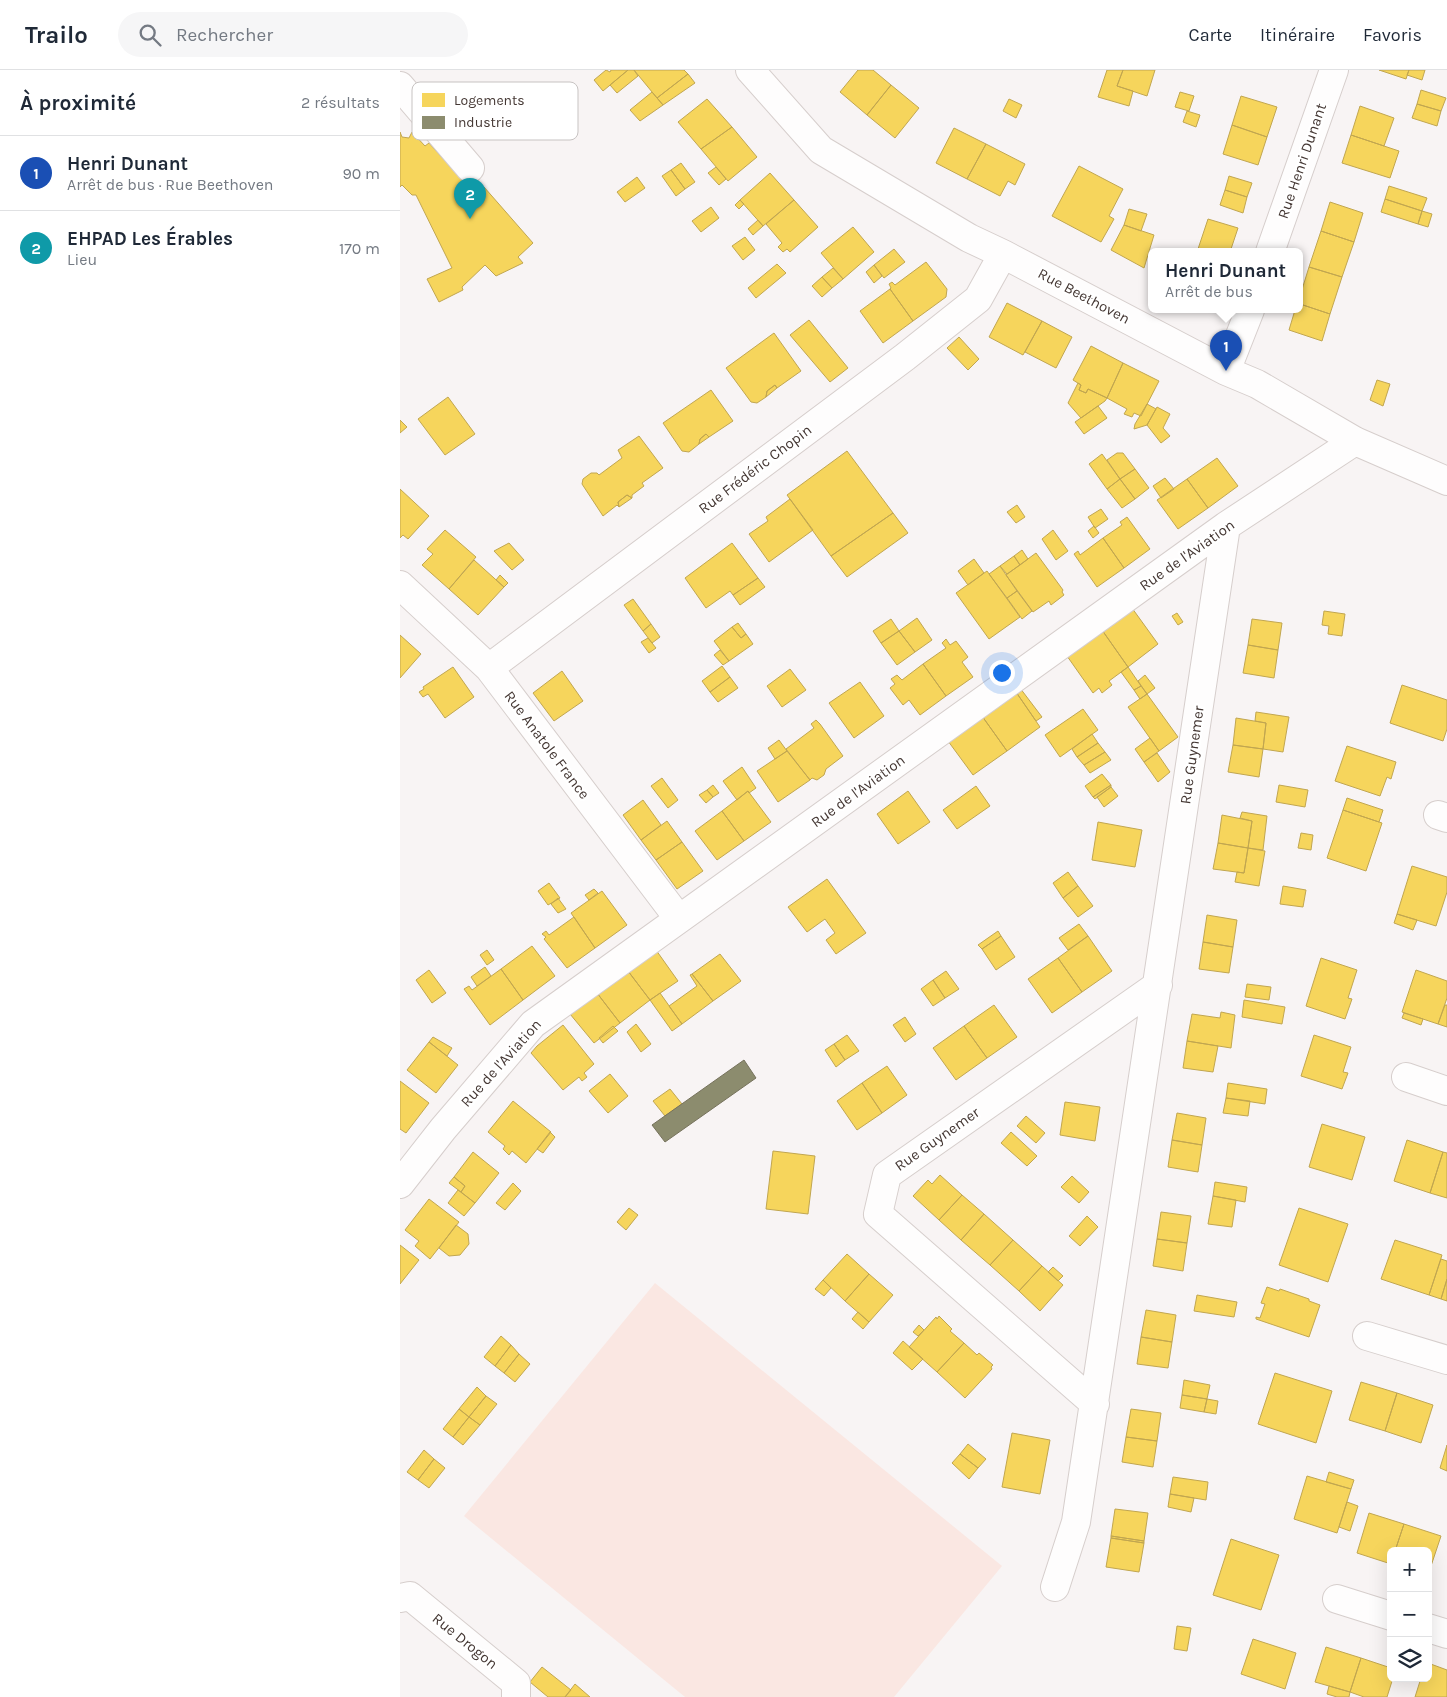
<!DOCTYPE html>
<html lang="fr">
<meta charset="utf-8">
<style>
body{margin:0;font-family:Karla,sans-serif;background:#f6f6f7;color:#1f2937}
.controls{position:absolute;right:15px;bottom:15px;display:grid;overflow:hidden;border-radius:8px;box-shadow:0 5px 20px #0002}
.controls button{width:45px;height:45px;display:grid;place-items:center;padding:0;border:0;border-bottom:1px solid #e0e1e3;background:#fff;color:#1f2937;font:25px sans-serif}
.you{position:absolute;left:601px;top:602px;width:18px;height:18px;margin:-12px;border:4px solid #fff;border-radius:50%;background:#1a73e8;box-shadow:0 0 0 8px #1a73e833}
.badge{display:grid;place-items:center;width:32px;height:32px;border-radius:50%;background:#7c3aed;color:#fff;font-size:16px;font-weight:700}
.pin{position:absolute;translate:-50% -41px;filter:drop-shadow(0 1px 2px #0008)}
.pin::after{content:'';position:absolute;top:26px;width:18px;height:15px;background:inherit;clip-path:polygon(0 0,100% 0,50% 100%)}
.popup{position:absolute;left:748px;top:178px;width:155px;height:65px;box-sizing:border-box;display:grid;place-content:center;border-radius:8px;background:#fff;filter:drop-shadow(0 1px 4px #0005);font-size:16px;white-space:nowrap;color:#747a83}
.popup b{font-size:19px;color:#1f2937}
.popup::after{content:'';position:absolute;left:50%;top:100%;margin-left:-10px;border:10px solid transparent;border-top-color:#fff}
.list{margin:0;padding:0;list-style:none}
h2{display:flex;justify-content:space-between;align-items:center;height:65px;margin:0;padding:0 20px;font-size:21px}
h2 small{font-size:16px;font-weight:400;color:#747a83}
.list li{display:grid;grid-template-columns:32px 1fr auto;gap:15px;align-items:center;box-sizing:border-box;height:75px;padding:0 20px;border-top:1px solid #e0e1e3}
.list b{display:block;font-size:19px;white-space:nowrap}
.list p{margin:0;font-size:16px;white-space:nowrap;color:#747a83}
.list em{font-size:16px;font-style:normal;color:#747a83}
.icon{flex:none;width:28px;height:28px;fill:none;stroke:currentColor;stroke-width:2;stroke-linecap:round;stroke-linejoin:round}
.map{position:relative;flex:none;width:1047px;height:1627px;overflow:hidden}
header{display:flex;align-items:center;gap:30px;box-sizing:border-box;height:70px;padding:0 25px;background:#fff;border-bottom:1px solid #e0e1e3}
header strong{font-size:24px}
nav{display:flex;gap:28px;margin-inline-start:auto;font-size:18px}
.search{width:350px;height:45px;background:#f6f6f7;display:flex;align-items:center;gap:12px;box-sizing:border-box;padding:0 18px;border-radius:28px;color:#747a83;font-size:19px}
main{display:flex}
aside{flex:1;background:#fff}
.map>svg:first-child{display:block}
.green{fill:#fae7e2}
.homes{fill:#f6d55c;stroke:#c1a650}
.industry{fill:#8c8c6e;stroke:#76725c}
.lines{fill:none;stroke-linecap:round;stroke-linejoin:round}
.minor-casing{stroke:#d6cecc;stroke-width:30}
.minor{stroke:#fefdfd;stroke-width:28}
.labels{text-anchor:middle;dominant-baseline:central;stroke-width:5;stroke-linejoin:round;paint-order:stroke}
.street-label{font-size:15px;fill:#443733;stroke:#fff}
.key{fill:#fff;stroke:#c7c3c2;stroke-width:1}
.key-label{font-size:14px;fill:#443733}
</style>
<header>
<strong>Trailo</strong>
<div class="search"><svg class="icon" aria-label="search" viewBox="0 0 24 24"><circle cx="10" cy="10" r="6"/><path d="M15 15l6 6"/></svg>Rechercher</div>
<nav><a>Carte</a><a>Itinéraire</a><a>Favoris</a></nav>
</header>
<main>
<aside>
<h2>À proximité<small>2 résultats</small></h2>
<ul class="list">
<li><span class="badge" style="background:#1a4fb4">1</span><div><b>Henri Dunant</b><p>Arrêt de bus · Rue Beethoven</p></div><em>90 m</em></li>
<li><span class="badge" style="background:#0f9aa8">2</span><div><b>EHPAD Les Érables</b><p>Lieu</p></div><em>170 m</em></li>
</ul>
</aside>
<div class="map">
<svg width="1047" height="1627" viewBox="0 0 1047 1627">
<rect width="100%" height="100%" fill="#f8f4f4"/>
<!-- green -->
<path class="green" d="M255,1213L602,1496L494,1627H285L64,1446Z"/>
<!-- homes -->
<path class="homes" d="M206,0L210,2L211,0H228L203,21L194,10Z
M228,0H234L238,6L217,23L210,15Z
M234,0H284L288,4L257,28Z
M458,0H473L491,15L467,45L440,22Z
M707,0H723L717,16L733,21L729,36L698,27Z
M723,0H755L747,26L717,16Z
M979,0H1009L1006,9Z
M1009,0H1025L1022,10L1007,5Z
M288,4L295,13L263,35L257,28Z
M491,15L519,38L495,68L467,45Z
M1021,20L1046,28L1041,41L1017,34Z
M252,22L263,35L240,51L230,40Z
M780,22L794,26L789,41L775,37Z
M841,26L877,37L867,67L832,55Z
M307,29L332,57L301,79L278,52Z
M609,29L622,35L616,48L603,41Z
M1017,34L1041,41L1037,56L1012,48Z
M960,36L994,48L984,76L951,65Z
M787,41L800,45L796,57L783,52Z
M832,55L867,67L858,95L823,84Z
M332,57L357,87L328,111L301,79Z
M554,58L586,74L567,109L536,93Z
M0,62L2,67L9,68L12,62L25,76L29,73L75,124L84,117L133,173L118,187L123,193L96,206L85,195L62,217L63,220L39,232L27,209L52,198L16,125H12L2,115L0,117Z
M951,65L999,81L990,108L942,93Z
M586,74L625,94L615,115L608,111L600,126L567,109Z
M281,93L295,112L285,119L271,100Z
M679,96L723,119L709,146L714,149L701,172L652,146Z
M316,97L326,109L319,115L308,103Z
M271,100L285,119L276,126L262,106Z
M370,103L394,130L363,156L340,130Z
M829,106L852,113L847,127L825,120Z
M237,107L245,118L225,132L217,122Z
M989,116L1027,128L1022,141L985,129Z
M825,120L847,127L843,143L820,135Z
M985,129L1022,141L1018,154L981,142Z
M340,130L344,134L339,139L335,135Z
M394,130L418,157L390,182L387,179L383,182L378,177L382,173L366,154Z
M930,132L963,143L954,172L921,161Z
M311,137L319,148L301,162L292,151Z
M729,139L747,144L741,161L724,155Z
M1022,141L1032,144L1028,157L1018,154Z
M808,149L838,158L830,182H809L798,179Z
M358,150L363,156L353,165L348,159Z
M724,155L754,165L744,198L711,180Z
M453,157L474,182L443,209L421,183Z
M921,161L954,172L942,207L909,197Z
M345,167L355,180L343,190L332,176Z
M494,179L505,192L484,208L474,195Z
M526,192L547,219L546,227L513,251L490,219L491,218L489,214L492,212L495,215Z
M377,194L386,203L356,228L348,218Z
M474,195L482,206L474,213L466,202Z
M909,197L942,207L930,244L900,234V226Z
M433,198L443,209L432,218L422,207Z
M422,207L432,218L422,227L412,216Z
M490,219L513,251L483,273L460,241Z
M607,233L642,251L623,285L589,267Z
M900,234L930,244L922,271L889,260L895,240H900Z
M409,250L448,298L430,312L390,265Z
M642,251L672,267L656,298L625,282Z
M374,263L401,301L377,318L375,315L367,321L366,327L357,333L351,332L326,298Z
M559,267L579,289L568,300L547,278Z
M691,276L723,293L707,328L688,319L686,323L679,320L681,315L673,310Z
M723,293L759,311L741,346L734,343L732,347L724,344L727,339L707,328Z
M977,310L990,314L983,336L970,330Z
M678,313L681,315L679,320L686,323L688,319L707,328L705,331L681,348L668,333Z
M375,315L377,318L366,327L367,321Z
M311,320L333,351L309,367L306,364L300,369L299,374L289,382L282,381L263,353Z
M48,327L75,364L45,385L18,349Z
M747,334L756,339L747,355L734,359L735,354Z
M698,336L707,348L684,364L675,352Z
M757,337L770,344L763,358L770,366L761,373L747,355Z
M0,350L7,357L0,363Z
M306,364L309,367L299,374L300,369Z
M239,366L263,398L242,413L244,416L232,425V428L227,425L218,432L219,437L217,435L203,446L182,414L183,409L191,403H197L199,405L222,388L218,380Z
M447,381L493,443L431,486L387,425Z
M717,383H723L735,399L720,409L707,390Z
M702,384L720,409L707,419L689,394Z
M817,388L838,416L808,438L787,409Z
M735,399L749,418L735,429L720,409Z
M765,408L774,419L761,428L753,416Z
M720,409L735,429L722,438L707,419Z
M787,409L808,438L778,459L757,430Z
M0,419L29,446L8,469L3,465L0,468Z
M227,425L232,428L219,437L218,432Z
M390,429L413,460L369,492L349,464L368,451L366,447Z
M617,435L625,447L616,453L607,442Z
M701,439L708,449L695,458L688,447Z
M493,443L508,463L447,507L431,486Z
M727,447L750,479L724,498L703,468L722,455L720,452Z
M694,456L699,463L693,468L688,461Z
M45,460L76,487L49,519L22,495L33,484L27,479Z
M653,460L668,481L656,490L642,469Z
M703,468L724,498L697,517L674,484L678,481L680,485Z
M109,473L124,490L112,500L94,481Z
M332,473L358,508L333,525L330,521L306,538L285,508Z
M622,480L628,489L620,495L614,486Z
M636,483L663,520L662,522L664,525L651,535L649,531L633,542L606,505Z
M614,486L620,495L607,504L600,496Z
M574,489L584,503L568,515L558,501Z
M74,490L104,517L78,545L49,519Z
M600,496L617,521L607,528L589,504Z
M587,501L620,547L589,569L556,523Z
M100,505L108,513L104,517L96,510Z
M358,508L365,517L340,535L333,525Z
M617,521L632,541L622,549L607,528Z
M233,529L251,554L243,561L224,535Z
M732,538L758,574L728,597L702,560Z
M924,541L945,544L942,566L928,564L929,556L922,555Z
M777,543L783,552L778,555L772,546Z
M517,548L532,570L515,582L499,561Z
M491,549L499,561L481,573L473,561Z
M852,549L882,553L878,580L848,575Z
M338,553L346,564L341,568L332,557Z
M251,554L260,567L252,573L243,561Z
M332,557L341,568L346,564L353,574L329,591L314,571Z
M702,560L728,597L709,611L712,615L702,623L699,618L693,623L667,586Z
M499,561L515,582L497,595L481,573Z
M0,565L21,584L0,608Z
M248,568L256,578L249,583L241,572Z
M546,569L550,575L556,571L568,587L562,592L573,607L546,626L523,594L546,578L542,573Z
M848,575L878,580L874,608L843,603Z
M320,580L329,591L323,595L314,585Z
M523,594L546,626L520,645L509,630L503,635L490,618L495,614L491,609L497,605L502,610Z
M322,596L330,607L310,622L302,611Z
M53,597L74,627L45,648L28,624L23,627L19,622L24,619L23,617Z
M728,597L741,616L734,620L721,602Z
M390,599L406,620L382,637L367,616Z
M162,601L183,631L154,651L133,623Z
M745,605L755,618L747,624L738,611Z
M330,607L338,618L318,632L310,622Z
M460,612L484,646L454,668L429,633Z
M1002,615L1047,630V659L1043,671L990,653Z
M741,616L747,624L740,629L734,620Z
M620,618L642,647L636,651L616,622Z
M616,622L640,657L607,681L582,646Z
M747,624L778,667L759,681L728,637Z
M683,639L698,660L660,687L645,665Z
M856,642L889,647L883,682L863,679L866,653L855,651Z
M582,646L607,681L573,705L548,671Z
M836,648L866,653L863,679L833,675Z
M416,650L420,654L443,686L426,699L424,705L417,710L412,708L410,710L386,679L414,658L411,654Z
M692,664L698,673L677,687L672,679Z
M750,668L759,681L744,692L735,679Z
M379,670L387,681L375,689L368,678Z
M698,673L705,682L684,695L677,687Z
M833,675L863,679L859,707L828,702Z
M947,676L996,692L991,709L987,707L980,726L935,711Z
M387,681L410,710L378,732L357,701Z
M705,682L711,690L690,703L684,695Z
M757,683L770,702L758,712L744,692Z
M342,697L356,718L349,723L348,721L337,730L323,711Z
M702,704L711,715L693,727L685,716Z
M262,708L278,730L268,738L251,716Z
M313,715L319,723L313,727L307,720Z
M711,715V717L695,729L693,727Z
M879,715L908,720L905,737L876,732Z
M576,716L590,736L557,759L543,740Z
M711,717L718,726L704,737L697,727Z
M307,720L313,727L306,733L299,725Z
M348,721L371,752L344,771L322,741Z
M508,721L530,752L498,774L477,744Z
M947,728L983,740L979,752L943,740Z
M243,730L261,755L241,770L223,745Z
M943,740L982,753L966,801L927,788Z
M322,741L344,771L317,790L295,761Z
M842,742L867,746L863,780L848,778L852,751L840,748Z
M822,745L852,751L848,778L818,773Z
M267,751L282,772L256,790L241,770Z
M698,752L742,760L735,797L692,790Z
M901,763L913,765L911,780L898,778Z
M282,772L303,801L277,819L256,790Z
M818,773L848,778L844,803L813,799Z
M848,778L865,781L859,816L835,812L837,802L844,803Z
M1012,796L1047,807V822L1036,856L997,844Z
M668,802L678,816L663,828L653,813Z
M427,809L466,863L436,884L426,870L435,863L425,849L407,862L388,837Z
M149,813L160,828L148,835L138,821Z
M678,816L693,836L678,847L663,828Z
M883,816L906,820L903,837L880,834Z
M194,819L198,823L189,830L185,825Z
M202,821L227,855L195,878L171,843Z
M158,828L166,839L158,843L151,834Z
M997,844L1017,850L1013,860L994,853Z
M807,845L837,850L833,877L803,872Z
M174,847L195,878L167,898L144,869L146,867L142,864L146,861L149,865Z
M679,854L688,866L668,880L659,868Z
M598,861L601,866L582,879L578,875Z
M601,866L615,887L596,900L582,879Z
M688,866L712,901L682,922L658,888Z
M803,872L833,877L829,903L799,899Z
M132,876L155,906L123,930L101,899Z
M87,880L94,890L87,895L80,885Z
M256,880L278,911L250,930L228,901Z
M320,884L341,911L313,931L292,904Z
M658,888L682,922L652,943L628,909Z
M921,888L957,900L948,928L952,929L945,949L906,936Z
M85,897L91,906L77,916L71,907Z
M101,899L123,930L90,955L64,919L69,916L72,920Z
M29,900L46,923L32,933L16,910Z
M1016,900L1047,911V928L1038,954L1002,942Z
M228,901L250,930L220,953L197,923Z
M546,901L559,919L545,928L533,910Z
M292,904L313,931L282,954L269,936L297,916L290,905Z
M533,910L545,928L533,936L521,919Z
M847,914L871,917L869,930L845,927Z
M197,923L220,953L194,973L170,944Z
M260,923L282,954L272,961L250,930Z
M844,930L885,937L882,954L842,947Z
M594,935L617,967L587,988L564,956Z
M1045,935H1047V957L1038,954Z
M821,942L835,945L831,978L787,971L792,944L820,948Z
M1004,943L1023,949L1021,955L1002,948Z
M505,947L516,964L505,972L493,955Z
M236,954L251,974L241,982L227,962Z
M163,955L194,994L184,1003L187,1007L182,1011L179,1007L163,1020L131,983L137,976Z
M213,956L218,961L203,973L199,968Z
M564,956L587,988L556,1010L533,978Z
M447,965L459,981L445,990L434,974Z
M914,965L951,977L943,1002L948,1003L942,1019L901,1006Z
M33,967L52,978L47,986L29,972Z
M787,971L818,976L813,1002L783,998Z
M29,972L58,995L36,1023L7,1000Z
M434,974L445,990L436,997L425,980Z
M487,996L507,1025L482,1043L462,1013Z
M210,1004L228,1026L208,1043L189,1021Z
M0,1011L29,1033L6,1063L0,1059Z
M462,1013L482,1043L457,1060L437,1031Z
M828,1013L867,1019L865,1034L826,1028Z
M270,1019L282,1034L265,1046L253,1031Z
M826,1028L850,1031L848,1046L823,1043Z
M113,1031L151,1062L126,1093L112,1081L109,1085L103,1079L105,1076L88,1062Z
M665,1032L700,1037L695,1071L660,1065Z
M777,1043L806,1048L802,1075L772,1070Z
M626,1046L645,1063L636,1073L617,1056Z
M922,1054L965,1067L952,1110L909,1097Z
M150,1062L155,1067L143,1083L137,1079Z
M611,1062L637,1086L627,1096L601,1073Z
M772,1070L802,1075L798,1102L768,1097Z
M1007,1070L1043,1082L1030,1123L994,1111Z
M373,1081L415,1086L408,1144L366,1139Z
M73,1082L99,1103L75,1133L61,1122L65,1116L54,1107Z
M1043,1082L1047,1083V1128L1030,1123Z
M540,1105L562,1125L539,1150L513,1126L528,1110L532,1114Z
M672,1106L689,1122L679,1133L661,1117Z
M54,1107L65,1116L61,1122L49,1113Z
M815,1112L847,1117L845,1132L813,1126Z
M113,1113L121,1121L105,1140L96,1133Z
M58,1120L75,1133L64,1146L48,1133Z
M562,1125L584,1144L561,1170L539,1150Z
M813,1126L836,1130L832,1157L808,1154Z
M29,1129L59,1152L30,1189L15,1176L19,1171L5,1160Z
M229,1138L238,1145L226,1160L217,1152Z
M899,1138L948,1154L928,1212L879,1195Z
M761,1142L791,1146L787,1173L757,1169Z
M584,1144L613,1170L590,1195L561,1170Z
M687,1146L698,1157L680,1176L669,1166Z
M56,1155L68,1164L69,1174L60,1185L49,1186L39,1178Z
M757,1169L787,1173L783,1201L753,1196Z
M613,1170L642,1196L619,1221L590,1195Z
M995,1170L1042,1185L1029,1225L981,1209Z
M0,1175L19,1190L0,1214Z
M447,1184L469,1204L445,1231L423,1210Z
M1041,1189L1047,1191V1209L1041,1229L1029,1225Z
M642,1196L663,1215L640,1241L619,1221Z
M653,1197L663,1206L658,1211L648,1202Z
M469,1204L493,1225L469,1252L445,1231Z
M1047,1209V1231L1041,1229Z
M423,1210L431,1218L424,1226L415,1219Z
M867,1217L879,1221L880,1219L909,1229V1231L920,1235L909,1267L856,1249V1247L860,1248L865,1234L861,1233Z
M797,1225L837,1232L834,1247L794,1241Z
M746,1240L776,1245L772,1272L741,1267Z
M458,1242L469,1252L463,1259L452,1249Z
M539,1246L552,1259L550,1261L564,1273L537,1302L509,1277L536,1247L537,1249Z
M519,1255L524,1260L518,1266L513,1262Z
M101,1266L111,1275L95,1296L84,1287Z
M741,1267L772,1272L768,1298L737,1294Z
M503,1271L523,1289L512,1300L493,1283Z
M564,1273L577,1285L579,1283L593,1295L591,1297L592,1299L565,1328L537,1302Z
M111,1275L119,1284L104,1303L95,1296Z
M119,1284L130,1294L115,1312L104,1303Z
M875,1303L932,1321L916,1373L858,1354Z
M784,1310L810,1315L807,1329L782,1325Z
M961,1312L997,1323L985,1361L949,1350Z
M77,1317L86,1326L69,1347L59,1339Z
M997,1323L1033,1335L1021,1373L985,1361Z
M782,1325L807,1329L804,1342L780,1338Z
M86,1326L97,1334L80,1355L69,1347Z
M807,1329L818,1331L816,1344L804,1342Z
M59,1339L69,1347L53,1367L43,1359Z
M731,1339L761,1343L757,1371L726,1367Z
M69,1347L80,1355L63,1375L53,1367Z
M612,1363L650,1370L640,1424L602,1417Z
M726,1367L757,1371L753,1397L722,1392Z
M568,1374L586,1389L578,1398L560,1384Z
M1047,1375V1401L1040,1398Z
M24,1380L34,1389L18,1410L7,1402Z
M560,1384L578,1398L569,1409L552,1393Z
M34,1389L45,1398L29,1418L18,1410Z
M929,1402L954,1410L951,1419L926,1412Z
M907,1406L951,1419L937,1463L894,1449Z
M773,1407L808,1412L806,1430L770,1424Z
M770,1424L794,1428L791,1442L768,1437Z
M947,1432L958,1436L950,1461L939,1457Z
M715,1439L748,1443L744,1471L711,1466Z
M969,1443L1004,1454L995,1481H991V1494L957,1483Z
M1004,1454L1041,1466L1028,1505V1481H995Z
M711,1466L744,1471V1473L711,1468Z
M711,1468L744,1473L739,1502L706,1497Z
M831,1469L879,1485L861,1540L813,1525Z
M777,1556L791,1558L787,1581L774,1579Z
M853,1569L896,1583L885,1619L841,1604Z
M926,1577L961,1588L950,1622L915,1612Z
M961,1588L991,1598V1608H993L987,1627H964L950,1622Z
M1028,1593L1047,1600V1627H1015L1021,1608H1028Z
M142,1597L171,1620L165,1627H148L130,1612Z
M175,1614L190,1627H165Z
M929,1616L950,1622L949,1627H937L927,1624Z"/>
<!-- industry -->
<path class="industry" d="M344,990L356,1008L265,1072L252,1055Z"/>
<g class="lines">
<defs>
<path id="minor" d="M350,0L421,80L569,168L603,184L826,301L857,314L955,371L1047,411
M0,16L70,98
M870,182L934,0
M826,301L850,240
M0,515L89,598L279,849
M89,598L505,287L578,229L603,184
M1038,745L1047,748
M1006,1007L1047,1021
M0,1114L43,1059L133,954L826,456L955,371
M967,1266L1047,1290
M695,1334L478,1144L487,1105L758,915
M655,1517L676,1452L826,456
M0,1528L10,1526L116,1613V1627
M937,1529L991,1546
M1028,1558L1047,1564"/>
</defs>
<!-- minor casing -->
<use href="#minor" class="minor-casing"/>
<!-- minor -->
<use href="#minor" class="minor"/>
</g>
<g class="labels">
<!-- street labels -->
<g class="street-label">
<text transform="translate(902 91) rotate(-71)">Rue Henri Dunant</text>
<text transform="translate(684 226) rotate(28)">Rue Beethoven</text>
<text transform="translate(355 399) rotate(-37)">Rue Frédéric Chopin</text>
<text transform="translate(787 485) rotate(-35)">Rue de l'Aviation</text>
<text transform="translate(147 675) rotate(53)">Rue Anatole France</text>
<text transform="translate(792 685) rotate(-82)">Rue Guynemer</text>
<text transform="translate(458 721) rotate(-36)">Rue de l'Aviation</text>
<text transform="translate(101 993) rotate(-48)">Rue de l'Aviation</text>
<text transform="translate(537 1069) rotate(-35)">Rue Guynemer</text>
<text transform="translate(65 1571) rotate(39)">Rue Drogon</text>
</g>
</g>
<!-- legend -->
<rect x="12" y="12" width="166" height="58" rx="8" class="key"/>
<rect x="22" y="23" width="23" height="14" fill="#f6d55c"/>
<rect x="22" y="46" width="23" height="13" fill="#8c8c6e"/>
<g class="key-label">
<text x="54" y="35">Logements</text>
<text x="54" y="57">Industrie</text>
</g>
</svg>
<div class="controls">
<button>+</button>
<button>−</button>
<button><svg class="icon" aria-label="layers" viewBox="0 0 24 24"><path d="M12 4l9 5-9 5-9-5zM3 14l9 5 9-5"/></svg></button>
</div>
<div class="you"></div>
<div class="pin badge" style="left:826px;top:301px;background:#1a4fb4">1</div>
<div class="popup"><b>Henri Dunant</b>Arrêt de bus</div>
<div class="pin badge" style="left:70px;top:149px;background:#0f9aa8">2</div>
</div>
</main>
